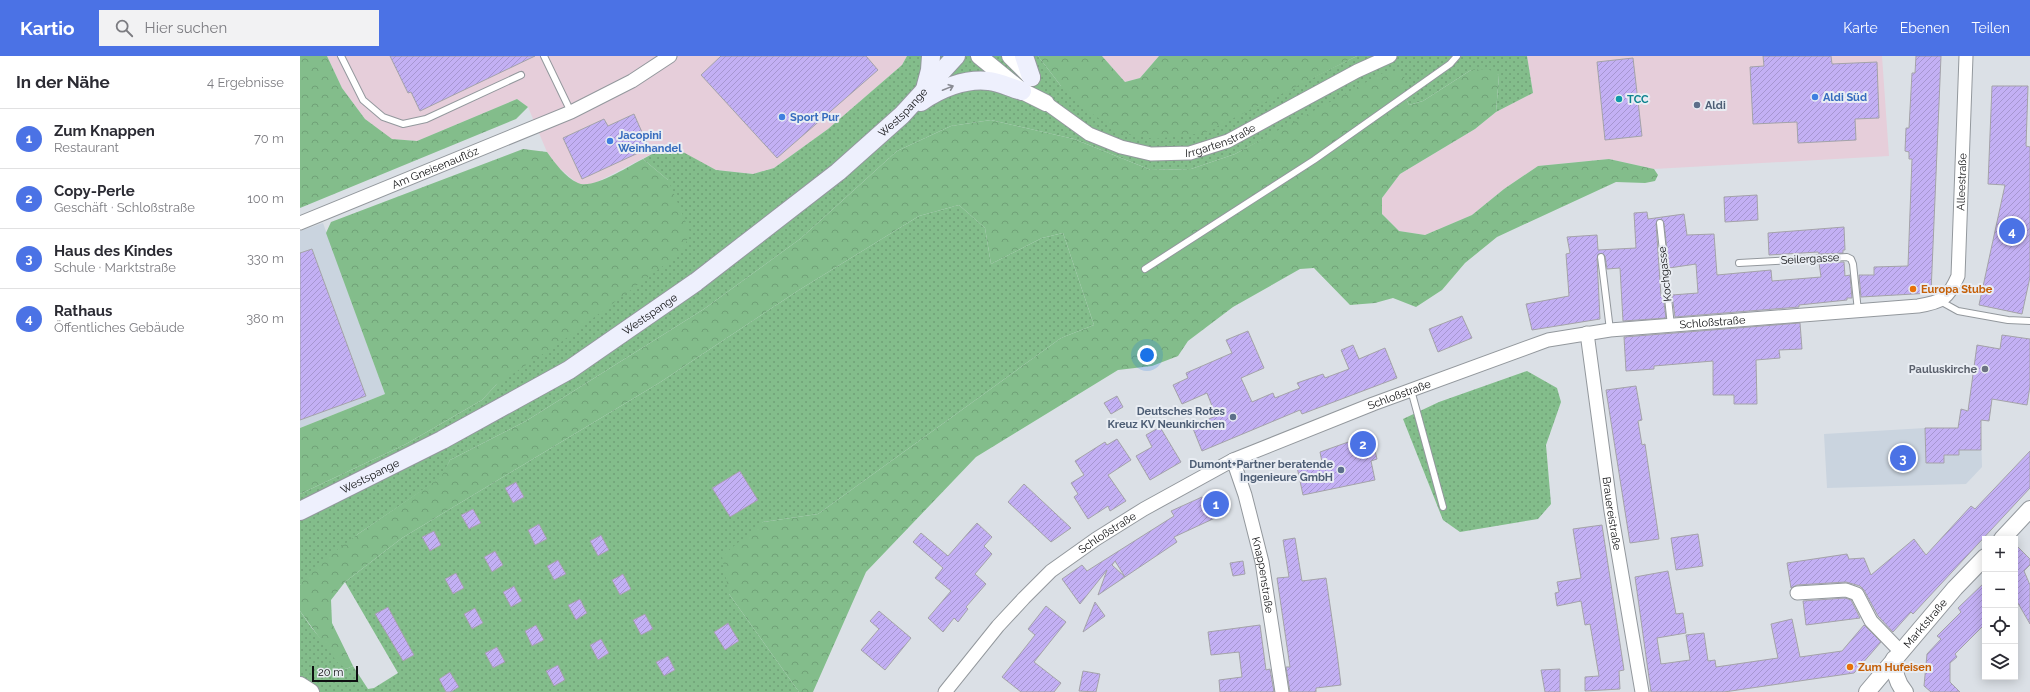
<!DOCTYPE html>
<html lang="de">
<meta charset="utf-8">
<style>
body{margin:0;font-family:Raleway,sans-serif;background:#f2f2f3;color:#2b2b33}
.controls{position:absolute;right:12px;bottom:12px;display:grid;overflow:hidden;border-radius:0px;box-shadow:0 2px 10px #0003}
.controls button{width:36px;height:36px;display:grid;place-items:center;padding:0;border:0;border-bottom:1px solid #e1e1e2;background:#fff;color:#2b2b33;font:20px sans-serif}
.scale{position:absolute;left:12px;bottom:10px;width:46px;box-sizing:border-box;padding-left:4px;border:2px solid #0e0f11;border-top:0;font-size:11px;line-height:14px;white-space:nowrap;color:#0e0f11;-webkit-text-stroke:3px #e9edf3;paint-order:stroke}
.you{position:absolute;left:847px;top:299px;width:14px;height:14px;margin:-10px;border:3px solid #fff;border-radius:50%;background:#1a73e8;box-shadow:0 0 0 6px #1a73e833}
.badge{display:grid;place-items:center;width:26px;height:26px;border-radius:50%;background:#4b72e5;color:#fff;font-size:13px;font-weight:700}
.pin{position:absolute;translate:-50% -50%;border:2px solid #fff;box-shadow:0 1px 4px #0006}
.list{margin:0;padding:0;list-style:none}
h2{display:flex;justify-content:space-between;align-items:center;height:52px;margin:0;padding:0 16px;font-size:17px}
h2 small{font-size:13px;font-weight:400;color:#7c7c81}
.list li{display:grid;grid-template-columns:26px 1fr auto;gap:12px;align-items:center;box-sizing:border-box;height:60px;padding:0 16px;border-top:1px solid #e1e1e2}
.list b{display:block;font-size:15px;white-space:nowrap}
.list p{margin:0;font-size:13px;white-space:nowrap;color:#7c7c81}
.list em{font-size:13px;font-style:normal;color:#7c7c81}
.icon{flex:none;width:22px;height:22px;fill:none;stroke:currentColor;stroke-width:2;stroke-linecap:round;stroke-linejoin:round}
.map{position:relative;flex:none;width:1730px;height:636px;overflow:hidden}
header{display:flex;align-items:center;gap:24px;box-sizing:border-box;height:56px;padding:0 20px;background:#4b72e5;color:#fff}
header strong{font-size:19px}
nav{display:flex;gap:22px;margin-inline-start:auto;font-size:14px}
.search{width:280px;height:36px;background:#f2f2f3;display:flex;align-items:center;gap:10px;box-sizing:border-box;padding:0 14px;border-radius:0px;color:#7c7c81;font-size:15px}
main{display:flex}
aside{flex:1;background:#fff}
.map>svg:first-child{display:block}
.commercial{fill:#e6ceda}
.built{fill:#cad4df}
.green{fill:url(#green-dots)}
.forest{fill:url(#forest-crowns)}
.building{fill:url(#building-hatch);stroke:#a4a3a9;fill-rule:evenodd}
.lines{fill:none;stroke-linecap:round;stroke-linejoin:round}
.service-casing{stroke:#93989d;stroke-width:8}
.minor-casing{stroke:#93989d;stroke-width:15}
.tertiary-casing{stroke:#93989d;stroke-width:18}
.secondary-casing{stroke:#93989d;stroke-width:20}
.service{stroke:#fff;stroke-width:6}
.minor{stroke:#fff;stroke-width:13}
.tertiary{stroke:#fff;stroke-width:16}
.secondary{stroke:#eef0fd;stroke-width:18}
.oneway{stroke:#898b93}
.shop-dot{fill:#3f7fe0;stroke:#e9edf3;stroke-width:1.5}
.culture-dot{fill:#0f9aa8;stroke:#e9edf3;stroke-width:1.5}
.service-dot{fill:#5c6f8a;stroke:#e9edf3;stroke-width:1.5}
.food-dot{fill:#e8710a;stroke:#e9edf3;stroke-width:1.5}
.worship-dot{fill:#6b7280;stroke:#e9edf3;stroke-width:1.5}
.labels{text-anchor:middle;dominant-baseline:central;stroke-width:4;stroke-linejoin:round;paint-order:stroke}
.shop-label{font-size:11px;font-weight:bold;fill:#366cbe;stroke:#e9edf3;text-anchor:start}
.culture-label{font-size:11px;font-weight:bold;fill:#0d838f;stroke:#e9edf3;text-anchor:start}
.service-label{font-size:11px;font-weight:bold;fill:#4e5e75;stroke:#e9edf3;text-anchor:end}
.street-label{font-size:11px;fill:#0e0f11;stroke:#e9edf3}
.food-label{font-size:11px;font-weight:bold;fill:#c56008;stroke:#e9edf3;text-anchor:start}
.worship-label{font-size:11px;font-weight:bold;fill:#5b616d;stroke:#e9edf3;text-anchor:end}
</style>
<header>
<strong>Kartio</strong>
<div class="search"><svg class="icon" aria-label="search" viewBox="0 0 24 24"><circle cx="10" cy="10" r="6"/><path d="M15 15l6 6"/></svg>Hier suchen</div>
<nav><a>Karte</a><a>Ebenen</a><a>Teilen</a></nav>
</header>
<main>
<aside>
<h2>In der Nähe<small>4 Ergebnisse</small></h2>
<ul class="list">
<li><span class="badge">1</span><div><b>Zum Knappen</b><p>Restaurant</p></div><em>70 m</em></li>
<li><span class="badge">2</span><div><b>Copy-Perle</b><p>Geschäft · Schloßstraße</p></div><em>100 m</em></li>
<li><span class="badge">3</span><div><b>Haus des Kindes</b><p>Schule · Marktstraße</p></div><em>330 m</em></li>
<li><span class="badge">4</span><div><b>Rathaus</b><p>Öffentliches Gebäude</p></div><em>380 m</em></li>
</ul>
</aside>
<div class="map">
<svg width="1730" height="636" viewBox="0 0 1730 636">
<defs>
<pattern id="green-dots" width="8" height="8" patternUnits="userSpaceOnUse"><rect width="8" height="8" fill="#83bd8b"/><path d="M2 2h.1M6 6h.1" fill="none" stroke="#70a177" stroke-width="1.8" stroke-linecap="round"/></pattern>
<pattern id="forest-crowns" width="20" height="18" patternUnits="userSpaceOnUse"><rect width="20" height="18" fill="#83bd8b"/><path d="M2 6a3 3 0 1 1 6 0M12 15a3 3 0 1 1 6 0" fill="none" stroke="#70a177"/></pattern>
<pattern id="building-hatch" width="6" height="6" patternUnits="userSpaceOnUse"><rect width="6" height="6" fill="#c3b0f4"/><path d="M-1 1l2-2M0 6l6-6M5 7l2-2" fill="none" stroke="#a696d0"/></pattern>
</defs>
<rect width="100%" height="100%" fill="#dbe0e6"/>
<!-- commercial -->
<path class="commercial" d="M27,0H607L602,9L528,73L474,112L453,118L416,114L372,91H365L293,128H278L258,111L247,96L228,51L217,43L117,85L91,83L65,63L42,32Z
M802,0H859L840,22L825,26Z
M1227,0H1582L1589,100L1354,113L1309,103L1238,110L1204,133L1172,159L1125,179L1099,175L1082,158V142L1100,118L1175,73L1196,56L1233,37Z"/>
<!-- built -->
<path class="built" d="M23,167L85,338L0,372V175Z
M1625,372H1681L1682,411L1666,428L1527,432L1524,378Z"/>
<!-- green -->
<path class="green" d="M607,0H738L761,30L1010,23L1057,0H1227L1233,37L1196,56L1199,19L1171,14L1123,45L1109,49L1103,36L1001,63L935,98L891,113L851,114L774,83L691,64L651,70L597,95L500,183L404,253L226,365L150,404L142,421L58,478L0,529V438L106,388L182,344L196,329L368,124L343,103L365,91L372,90L416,114L453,118L474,112L528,73L602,9Z
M659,149L685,172L691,208L742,182L763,177L794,269L761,282L518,458L463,466L429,538L499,636H0V555L11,571L46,613L53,610L68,633L74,632L98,617L45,526L102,482L359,327L499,234L619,160Z
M1227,315L1257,332L1261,346L1246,389L1251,448L1238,463L1160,476L1143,464L1103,363L1139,346Z"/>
<!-- forest -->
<path class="forest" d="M0,0H27L42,32L65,63L92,83L117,85L217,43L228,51L216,63L0,152Z
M738,0H802L825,26L840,22L859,0H1057L904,77L854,83L818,76L787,54L761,30Z
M1188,13L1199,19L1196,56L1175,73L1100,118L1082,142V158L1099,175L1125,179L1172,159L1204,133L1238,110L1309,103L1354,113L1358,119L1355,125L1345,127L1316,126L1197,181L1165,207L1142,234L1116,251L1093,242L1075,247L1050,249L1014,212L1000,213L933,251L888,285L878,300L852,310L818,314L676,401L566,516L513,636H499L429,538L422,500L463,466L518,458L761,282L794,269L763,177L742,182L691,208L685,172L659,149L619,160L499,234L359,327L102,482L45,526L31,544L32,567L53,610L46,613L37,606L0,555V529L12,513L58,478L141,421L150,404L226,365L404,253L500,183L597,95L651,70L691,64L774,83L851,114L891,113L935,98L1083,17L1098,16L1106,23L1103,36L1109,49L1123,45L1171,14Z
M223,93L247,96C255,107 265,121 278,127C292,134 329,110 343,103L368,124L390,176L383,195L261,286L196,329L182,344L106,388L0,438V372L85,338L26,177L31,166Z"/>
<!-- building -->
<path class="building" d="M90,0H235L120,55L111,36L108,37Z
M421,0H566L578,14L477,102L401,19Z
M1463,0H1531L1532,8L1577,6L1579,62L1555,63L1556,84L1498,87L1497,66L1453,68L1450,11L1464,10Z
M1616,0H1641L1631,237L1561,241L1559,219H1574V211L1608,210L1612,103H1609V96L1605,95L1606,72H1609L1612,17H1615Z
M1333,2L1342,80L1305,84L1297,6Z
M1692,30H1728L1726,90L1730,91V221L1722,258L1679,249L1705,129L1688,128Z
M334,58L349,92L282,123L263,82L304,63L308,70Z
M1457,139L1458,164L1425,166L1424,141Z
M1347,156L1348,163L1384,158L1387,179L1414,178L1417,219L1471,214L1472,225L1521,221L1519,207L1544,206L1545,220L1550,219L1552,242H1547V244L1499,249V251L1375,261L1372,239L1398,237L1396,208L1369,212L1364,167L1360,163L1356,167L1361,240L1363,239L1366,262L1323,265L1320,212L1307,213L1305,200L1301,197L1297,202L1300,263L1232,274L1226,248L1269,240L1266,198L1270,197L1267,181L1297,179L1298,194L1336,192L1334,157Z
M1544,171L1545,194H1543V197L1519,198L1518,196L1469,199L1468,177Z
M12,193L66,340L0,364V197Z
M1162,260L1172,282L1138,296L1129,273Z
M1500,267L1502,293L1479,294L1480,302L1456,304L1457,348H1434V339H1413V305L1354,310V313L1326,315L1324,281Z
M948,275L964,312L941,322L952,346L973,337L975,342L1000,332L997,327L1023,318L1025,322L1049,313L1041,294L1053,289L1059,303L1085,292L1097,322L1002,358L1000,354L902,395L892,370L916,360L907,337L882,348L873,329L888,322L886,317L932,297L926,284Z
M1702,279L1730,283V330L1727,349L1692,343L1689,365L1681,364V394H1659V399H1644V407H1626L1625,372H1658L1661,353L1668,355L1677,289L1700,293Z
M1336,330L1342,364L1338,365L1342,389L1345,388L1359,483L1330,487L1306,334Z
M817,340L823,351L811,358L804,347Z
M860,371L881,406L850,424L836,400L852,391L846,379Z
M1071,378L1077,403L1071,405L1075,424L1003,439L997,411L1022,406L1020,396Z
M817,383L831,404L808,419L826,445L810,455L808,450L788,463L774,441L778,438L771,427L784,419L775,405L805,386L807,389Z
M1730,395V432L1613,558L1611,556L1593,576L1578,560L1564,534L1560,530L1546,526L1497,529L1491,532L1487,507L1547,498L1549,503L1564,502L1571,519L1614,483L1626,499L1671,450L1675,453Z
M440,415L458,444L430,461L412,432Z
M216,426L224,441L213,447L205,432Z
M724,428L771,472L751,486L708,446Z
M902,441L915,462L874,481L877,486L798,539L807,514L780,548L762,523L782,509L787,515L874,460L871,455ZM815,505L825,521L812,509Z
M173,453L181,467L169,473L161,459Z
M677,467L692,481L684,490L692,498L675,518L686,528L666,551L668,553L658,566L654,562L643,576L628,562L651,535L635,522L643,512L613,486L621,477L648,500Z
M239,468L247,483L235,489L228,474Z
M1302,469L1324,614L1319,615L1320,633L1285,635V621L1299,620L1290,568L1285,569L1281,545L1257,550L1255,537L1259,536L1257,526L1281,522L1273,473Z
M134,475L141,489L130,495L122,481Z
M1398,478L1403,510L1376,514L1371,482Z
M301,479L309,494L298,500L290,485Z
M995,482L1002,525L1026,522L1037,597L1041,629L1016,632V636H990L986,611H990L977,522L989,521L983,484Z
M1715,488L1730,503V509L1724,515L1730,529V568L1715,542Z
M195,495L203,509L192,516L184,501Z
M258,504L266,518L254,524L247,510Z
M943,505L945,518L933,520L930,507Z
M1368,515L1376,558L1383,557L1386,577L1357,582L1361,608L1390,604L1386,579L1404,577L1408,605L1415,604L1416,611L1478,602L1471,568L1492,563L1500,601L1542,595L1564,569L1581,586L1554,617L1424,636H1351L1335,521Z
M156,517L164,532L153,538L145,523Z
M323,518L331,533L320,539L312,524Z
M1685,526V568L1655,598L1657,601L1650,607V626L1660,636H1631L1624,630L1627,598L1641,583L1637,580L1661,556L1658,552Z
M214,530L222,545L211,551L203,536Z
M1545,542L1551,544L1560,562L1506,569L1503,545Z
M280,543L287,557L276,564L268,549Z
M795,546L805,560L783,576Z
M746,550L766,566L734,606L761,627L754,636H721L702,621L735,579L728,573Z
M88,551L114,599L103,605L75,558Z
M175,552L183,567L172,573L164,558Z
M579,555L611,582L585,614L561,594L579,573L570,565Z
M345,558L353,573L341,579L333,564Z
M428,567L439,585L425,594L414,576Z
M236,569L244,584L232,590L225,575Z
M960,569L966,614L970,613L974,636H920L919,624L942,621L939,596L911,599L908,576Z
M301,583L309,597L298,604L290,589Z
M197,591L205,606L193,612L185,597Z
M368,600L375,614L364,620L356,606Z
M258,609L265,624L254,630L246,615Z
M1260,613V636H1245L1241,614Z
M783,615L800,618L796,636L779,635Z
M150,616L159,631L151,636H146L139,623Z"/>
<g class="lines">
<defs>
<path id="service" d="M41,0L63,44L83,61L103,68L126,63L221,19
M244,0L271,56
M1360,167L1371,270
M1301,201L1310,274
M1439,207L1547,201L1551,203L1553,208L1558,255
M845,213L1014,104L1150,8L1157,0
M1640,245L1658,255L1708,264L1730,265
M1111,334L1143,451"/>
<g id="minor">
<path id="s1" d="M746,47L789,78L821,91L851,98L890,97L928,85L1057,15L1090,0"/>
<path id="s2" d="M0,167L271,56L332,25L370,0"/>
<path id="s3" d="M1287,277L1311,455L1342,636"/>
<path id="s4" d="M933,404L945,439L962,506L982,636"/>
<path d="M1497,537L1546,534L1557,538L1571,565L1601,596"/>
<path id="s5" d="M645,636L698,570L724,542L751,515L796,483L844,453L933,404L1073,348L1248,284L1310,274L1618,250C1642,246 1648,243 1658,220L1666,0"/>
</g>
<g id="tertiary">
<path d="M679,0L722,35L746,47"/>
<path d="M710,0L732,22"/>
<path d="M1702,483L1730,453"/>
<path d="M1594,603C1595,616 1596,626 1605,636"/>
<path d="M0,629L11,636"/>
<path id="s6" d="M1567,636L1655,532L1685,501"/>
</g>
<g id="secondary">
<path d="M724,0L731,21"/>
<path d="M625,33L630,14L631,0"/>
<path d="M621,46C639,33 665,22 689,25C699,26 711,32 722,35"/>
<path id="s7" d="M0,455L142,384L269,314L396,226L538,116L602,59L656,0"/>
</g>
</defs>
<!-- service casing -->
<use href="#service" class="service-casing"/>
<!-- minor casing -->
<use href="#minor" class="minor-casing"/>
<!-- tertiary casing -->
<use href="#tertiary" class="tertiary-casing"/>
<!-- secondary casing -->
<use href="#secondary" class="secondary-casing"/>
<!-- service -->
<use href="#service" class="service"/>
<!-- minor -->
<use href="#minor" class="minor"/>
<!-- tertiary -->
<use href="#tertiary" class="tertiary"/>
<!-- secondary -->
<use href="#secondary" class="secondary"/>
</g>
<!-- one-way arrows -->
<defs><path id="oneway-shaft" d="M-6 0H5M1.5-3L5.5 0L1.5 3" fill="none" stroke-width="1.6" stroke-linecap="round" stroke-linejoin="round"/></defs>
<use class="oneway" href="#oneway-shaft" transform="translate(648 32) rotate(-22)"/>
<!-- markers -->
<g class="shop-dot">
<circle cx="1515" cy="41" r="4"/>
<circle cx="482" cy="61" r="4"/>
<circle cx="310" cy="85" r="4"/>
</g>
<circle class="culture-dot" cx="1319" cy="43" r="4"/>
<g class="service-dot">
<circle cx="1397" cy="49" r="4"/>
<circle cx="933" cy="361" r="4"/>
<circle cx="1041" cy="414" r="4"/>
</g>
<g class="food-dot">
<circle cx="1613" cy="233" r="4"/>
<circle cx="1550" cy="611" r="4"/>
</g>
<circle class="worship-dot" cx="1685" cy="313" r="4"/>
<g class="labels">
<!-- shop labels -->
<g class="shop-label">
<text x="1523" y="41">Aldi Süd</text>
<text x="490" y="61">Sport Pur</text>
<text x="318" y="79">Jacopini<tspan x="318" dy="13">Weinhandel</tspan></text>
</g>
<!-- culture labels -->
<g class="culture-label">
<text x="1327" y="43">TCC</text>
</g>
<!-- service labels -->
<g class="service-label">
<text x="1405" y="49" text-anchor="start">Aldi</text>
<text x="925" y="355">Deutsches Rotes<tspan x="925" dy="13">Kreuz KV Neunkirchen</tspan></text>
<text x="1033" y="408">Dumont+Partner beratende<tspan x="1033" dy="13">Ingenieure GmbH</tspan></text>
</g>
<!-- street labels -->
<g class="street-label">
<text stroke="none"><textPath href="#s7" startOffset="726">Westspange</textPath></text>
<text stroke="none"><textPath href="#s1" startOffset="190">Irrgartenstraße</textPath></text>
<text stroke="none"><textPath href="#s2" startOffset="146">Am Gneisenauflöz</textPath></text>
<text stroke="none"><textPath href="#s5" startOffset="1231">Alleestraße</textPath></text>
<text transform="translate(1510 203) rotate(-3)">Seilergasse</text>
<text transform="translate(1365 218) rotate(-96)">Kochgasse</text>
<text stroke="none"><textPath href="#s7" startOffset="402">Westspange</textPath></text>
<text stroke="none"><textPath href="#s5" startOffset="877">Schloßstraße</textPath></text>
<text stroke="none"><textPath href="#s5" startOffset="553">Schloßstraße</textPath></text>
<text stroke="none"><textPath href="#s7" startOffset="78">Westspange</textPath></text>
<text stroke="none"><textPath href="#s3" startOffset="182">Brauereistraße</textPath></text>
<text stroke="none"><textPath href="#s5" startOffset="229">Schloßstraße</textPath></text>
<text stroke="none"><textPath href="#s4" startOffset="119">Knappenstraße</textPath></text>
<text stroke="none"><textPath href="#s6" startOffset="90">Marktstraße</textPath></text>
</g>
<!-- food labels -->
<g class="food-label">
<text x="1621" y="233">Europa Stube</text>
<text x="1558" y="611">Zum Hufeisen</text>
</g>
<!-- worship labels -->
<g class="worship-label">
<text x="1677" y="313">Pauluskirche</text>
</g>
</g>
</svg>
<div class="controls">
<button>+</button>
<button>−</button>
<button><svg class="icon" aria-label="locate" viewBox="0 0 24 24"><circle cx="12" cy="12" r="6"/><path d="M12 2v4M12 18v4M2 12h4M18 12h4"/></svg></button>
<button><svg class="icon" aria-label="layers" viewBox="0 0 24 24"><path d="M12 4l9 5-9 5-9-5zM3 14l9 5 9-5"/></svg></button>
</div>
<div class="scale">20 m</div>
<div class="you"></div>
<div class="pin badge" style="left:916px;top:448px">1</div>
<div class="pin badge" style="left:1063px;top:388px">2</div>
<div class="pin badge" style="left:1603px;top:402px">3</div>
<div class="pin badge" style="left:1712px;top:175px">4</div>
</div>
</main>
